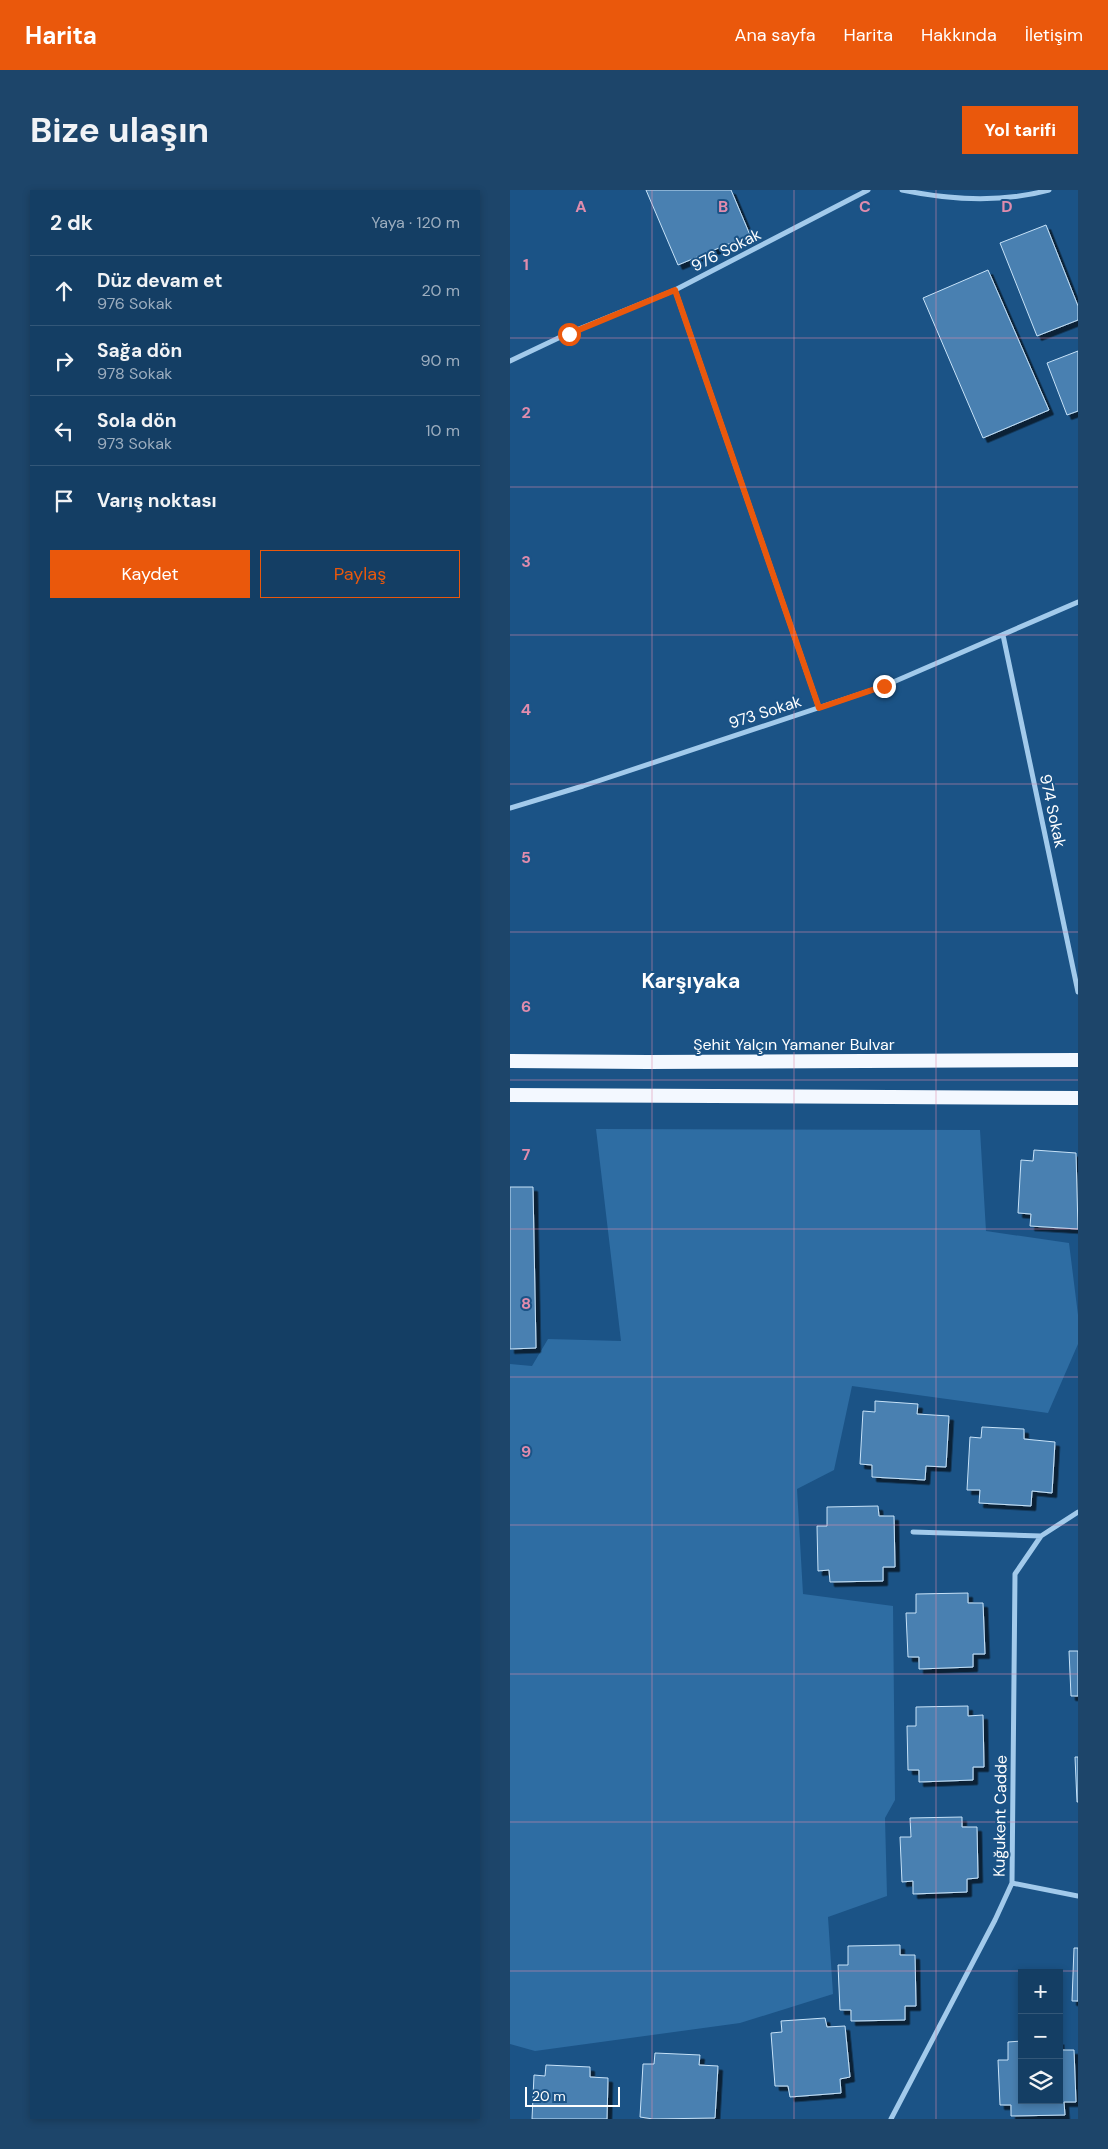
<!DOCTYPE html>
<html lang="tr">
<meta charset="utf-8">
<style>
body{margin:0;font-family:"DM Sans",sans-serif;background:#1d456a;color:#f1f3f6}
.controls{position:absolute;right:15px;bottom:15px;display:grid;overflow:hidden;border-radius:0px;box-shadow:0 2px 8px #0003}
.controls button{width:45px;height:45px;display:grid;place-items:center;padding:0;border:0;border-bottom:1px solid #335778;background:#143e64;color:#f1f3f6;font:25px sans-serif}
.scale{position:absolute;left:15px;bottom:12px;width:95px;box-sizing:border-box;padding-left:5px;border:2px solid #fff;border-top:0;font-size:14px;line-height:18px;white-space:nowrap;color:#fff;-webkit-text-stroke:4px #1b5386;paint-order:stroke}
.stop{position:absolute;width:15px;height:15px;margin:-11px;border:4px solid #ea580c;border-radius:50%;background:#fff}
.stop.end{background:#ea580c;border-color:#fff;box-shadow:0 1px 5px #0008}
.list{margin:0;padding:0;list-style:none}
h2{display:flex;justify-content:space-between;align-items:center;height:65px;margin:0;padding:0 20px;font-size:21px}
h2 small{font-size:16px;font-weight:400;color:#9daebf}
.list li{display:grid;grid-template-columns:32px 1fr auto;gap:15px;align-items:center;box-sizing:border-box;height:70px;padding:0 20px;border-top:1px solid #335778}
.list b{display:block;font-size:19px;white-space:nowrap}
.list p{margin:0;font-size:16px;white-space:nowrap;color:#9daebf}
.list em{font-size:16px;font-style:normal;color:#9daebf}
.actions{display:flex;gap:10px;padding:15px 20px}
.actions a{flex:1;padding:11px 0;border:1px solid #ea580c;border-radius:0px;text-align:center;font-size:18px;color:#ea580c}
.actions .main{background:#ea580c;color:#fff}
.icon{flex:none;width:28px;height:28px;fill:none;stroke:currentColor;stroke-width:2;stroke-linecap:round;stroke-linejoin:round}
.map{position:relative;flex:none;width:568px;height:1929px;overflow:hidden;border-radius:0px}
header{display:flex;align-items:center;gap:30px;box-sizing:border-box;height:70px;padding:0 25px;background:#ea580c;color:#fff}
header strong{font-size:24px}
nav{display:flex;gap:28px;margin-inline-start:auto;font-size:18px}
.intro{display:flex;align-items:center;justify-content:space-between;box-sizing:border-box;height:120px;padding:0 30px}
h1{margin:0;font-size:35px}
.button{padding:12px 22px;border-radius:0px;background:#ea580c;color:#fff;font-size:18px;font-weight:700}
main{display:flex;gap:30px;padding:0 30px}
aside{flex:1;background:#143e64;border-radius:0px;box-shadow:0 2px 8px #0003}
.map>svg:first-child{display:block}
.green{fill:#2e6da3}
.building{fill:#4880b1;stroke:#c7e2f8;filter:url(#shadow)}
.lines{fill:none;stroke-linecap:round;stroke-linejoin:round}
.minor{stroke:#a2caeb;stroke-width:5}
.trunk{stroke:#f3f8ff;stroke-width:14}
.route{stroke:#ea580c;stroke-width:6}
.grid{fill:none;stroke:#e08cad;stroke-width:1;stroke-opacity:0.55}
.labels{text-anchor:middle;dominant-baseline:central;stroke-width:4;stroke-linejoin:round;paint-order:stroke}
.street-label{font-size:16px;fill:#fff;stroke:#1b5386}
.district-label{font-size:21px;font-weight:bold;fill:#fff;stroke:#1b5386}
.grid-label{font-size:16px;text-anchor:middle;font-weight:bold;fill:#e08cad;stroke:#1b5386;stroke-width:4;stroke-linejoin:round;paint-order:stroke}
</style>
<header>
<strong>Harita</strong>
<nav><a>Ana sayfa</a><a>Harita</a><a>Hakkında</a><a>İletişim</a></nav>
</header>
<div class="intro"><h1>Bize ulaşın</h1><a class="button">Yol tarifi</a></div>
<main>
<aside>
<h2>2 dk<small>Yaya · 120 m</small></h2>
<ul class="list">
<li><svg class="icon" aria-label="ahead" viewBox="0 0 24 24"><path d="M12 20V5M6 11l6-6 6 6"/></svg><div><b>Düz devam et</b><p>976 Sokak</p></div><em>20 m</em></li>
<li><svg class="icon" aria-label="right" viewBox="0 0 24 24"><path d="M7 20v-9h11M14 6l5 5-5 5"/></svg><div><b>Sağa dön</b><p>978 Sokak</p></div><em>90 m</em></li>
<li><svg class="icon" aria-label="left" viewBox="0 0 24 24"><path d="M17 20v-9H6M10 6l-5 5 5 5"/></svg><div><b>Sola dön</b><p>973 Sokak</p></div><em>10 m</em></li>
<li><svg class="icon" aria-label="arrive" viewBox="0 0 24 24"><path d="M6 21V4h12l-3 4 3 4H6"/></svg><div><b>Varış noktası</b></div></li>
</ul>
<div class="actions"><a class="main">Kaydet</a><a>Paylaş</a></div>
</aside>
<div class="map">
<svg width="568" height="1929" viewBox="0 0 568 1929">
<defs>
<filter id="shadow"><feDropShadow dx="4.5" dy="4.5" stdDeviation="0" flood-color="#0009"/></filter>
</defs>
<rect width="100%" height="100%" fill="#1b5386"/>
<!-- green -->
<path class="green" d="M86,939L470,940L476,1041L559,1053L568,1125V1154L538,1223L342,1196L324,1280L287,1299L293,1404L383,1416L385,1610L375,1628L377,1706L318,1727L323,1804L230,1833L25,1861L0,1854V1174L22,1176L38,1149L111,1151Z"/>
<!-- building -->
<path class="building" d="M136,0H221L240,45L168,75Z
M536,35L568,116V130L527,146L490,53Z
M478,80L539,220L473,248L413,108Z
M568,161V221L557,225L537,173Z
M524,960L566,963L568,1039L520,1036L521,1024L508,1023L511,970L523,971Z
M0,997H23L26,1158L0,1159Z
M365,1211L408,1214L407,1224L439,1226L436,1277L416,1276L415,1290L362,1287V1275L350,1274L353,1221L365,1222Z
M472,1237L514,1239V1249L545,1252L542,1303L522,1301L521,1316L469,1313L470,1300H457L460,1247L471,1248Z
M368,1316L369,1326H384L385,1377H373V1391L320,1392L319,1380L308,1381L307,1336H317V1317Z
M458,1403V1413H473L475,1464H463V1477L409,1479V1467H398L396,1423H406V1404Z
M559,1461H568V1506H561Z
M458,1516V1526L473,1525L474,1577H463V1590L409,1592V1580H398L397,1536H406V1517Z
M565,1567H568V1612H567Z
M452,1627V1637H467L468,1688L457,1689V1702L403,1704V1691L392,1692L390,1647H401L400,1628Z
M390,1755V1765H405L406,1816H395V1830L341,1831V1820H330L328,1775H338V1756Z
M564,1758H568V1811H562Z
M315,1828L317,1837L335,1836L340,1887L330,1889L331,1903L280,1907L278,1896H265L261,1843L272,1842L271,1831Z
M549,1850L550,1860H564L566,1912H554L555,1925L501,1926V1915H490L488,1870H498V1852L512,1851V1910H549Z
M145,1863L190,1865L189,1875L208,1876L205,1928L143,1929L130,1927L133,1874H144Z
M36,1875L80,1877V1887L98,1888L97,1929H22L24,1885L35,1886Z"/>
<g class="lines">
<!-- minor -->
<path class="minor" d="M392,0C440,10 491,13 539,0
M165,100L309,518
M0,171L59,143L165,100L358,0
M493,445L568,802
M0,618L73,596L374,496L568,412
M403,1342L531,1346
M502,1693L568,1706
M381,1929L485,1730L502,1693L505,1384L531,1346L568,1322"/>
<!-- trunk -->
<path class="trunk" d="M0,871L138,872L568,870
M0,905L568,908"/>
</g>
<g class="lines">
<!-- route -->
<path class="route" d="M59,144L165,100L309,518L374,496"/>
</g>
<!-- grid -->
<path class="grid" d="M142,0V1929M284,0V1929M426,0V1929M0,148H568M0,297H568M0,445H568M0,594H568M0,742H568M0,890H568M0,1039H568M0,1187H568M0,1335H568M0,1484H568M0,1632H568M0,1781H568"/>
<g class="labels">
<!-- street labels -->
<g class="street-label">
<text transform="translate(216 60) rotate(-27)">976 Sokak</text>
<text transform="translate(255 522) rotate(-18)">973 Sokak</text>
<text transform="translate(543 621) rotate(78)">974 Sokak</text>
<text x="284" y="854">Şehit Yalçın Yamaner Bulvar</text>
<text transform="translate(490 1626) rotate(-89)">Kuğukent Cadde</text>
</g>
<!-- district labels -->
<g class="district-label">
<text x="181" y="791">Karşıyaka</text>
</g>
</g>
<g class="grid-label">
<text x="71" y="22">A</text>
<text x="213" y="22">B</text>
<text x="355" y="22">C</text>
<text x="497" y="22">D</text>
<text x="16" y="80">1</text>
<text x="16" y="228">2</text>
<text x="16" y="377">3</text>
<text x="16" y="525">4</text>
<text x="16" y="673">5</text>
<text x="16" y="822">6</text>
<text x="16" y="970">7</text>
<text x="16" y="1119">8</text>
<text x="16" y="1267">9</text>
</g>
</svg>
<div class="controls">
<button>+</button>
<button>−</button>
<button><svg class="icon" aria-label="layers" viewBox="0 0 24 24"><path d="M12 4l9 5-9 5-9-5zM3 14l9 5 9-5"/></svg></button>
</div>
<div class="scale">20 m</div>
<div class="stop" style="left:59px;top:144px"></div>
<div class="stop end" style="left:374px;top:496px"></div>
</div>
</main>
